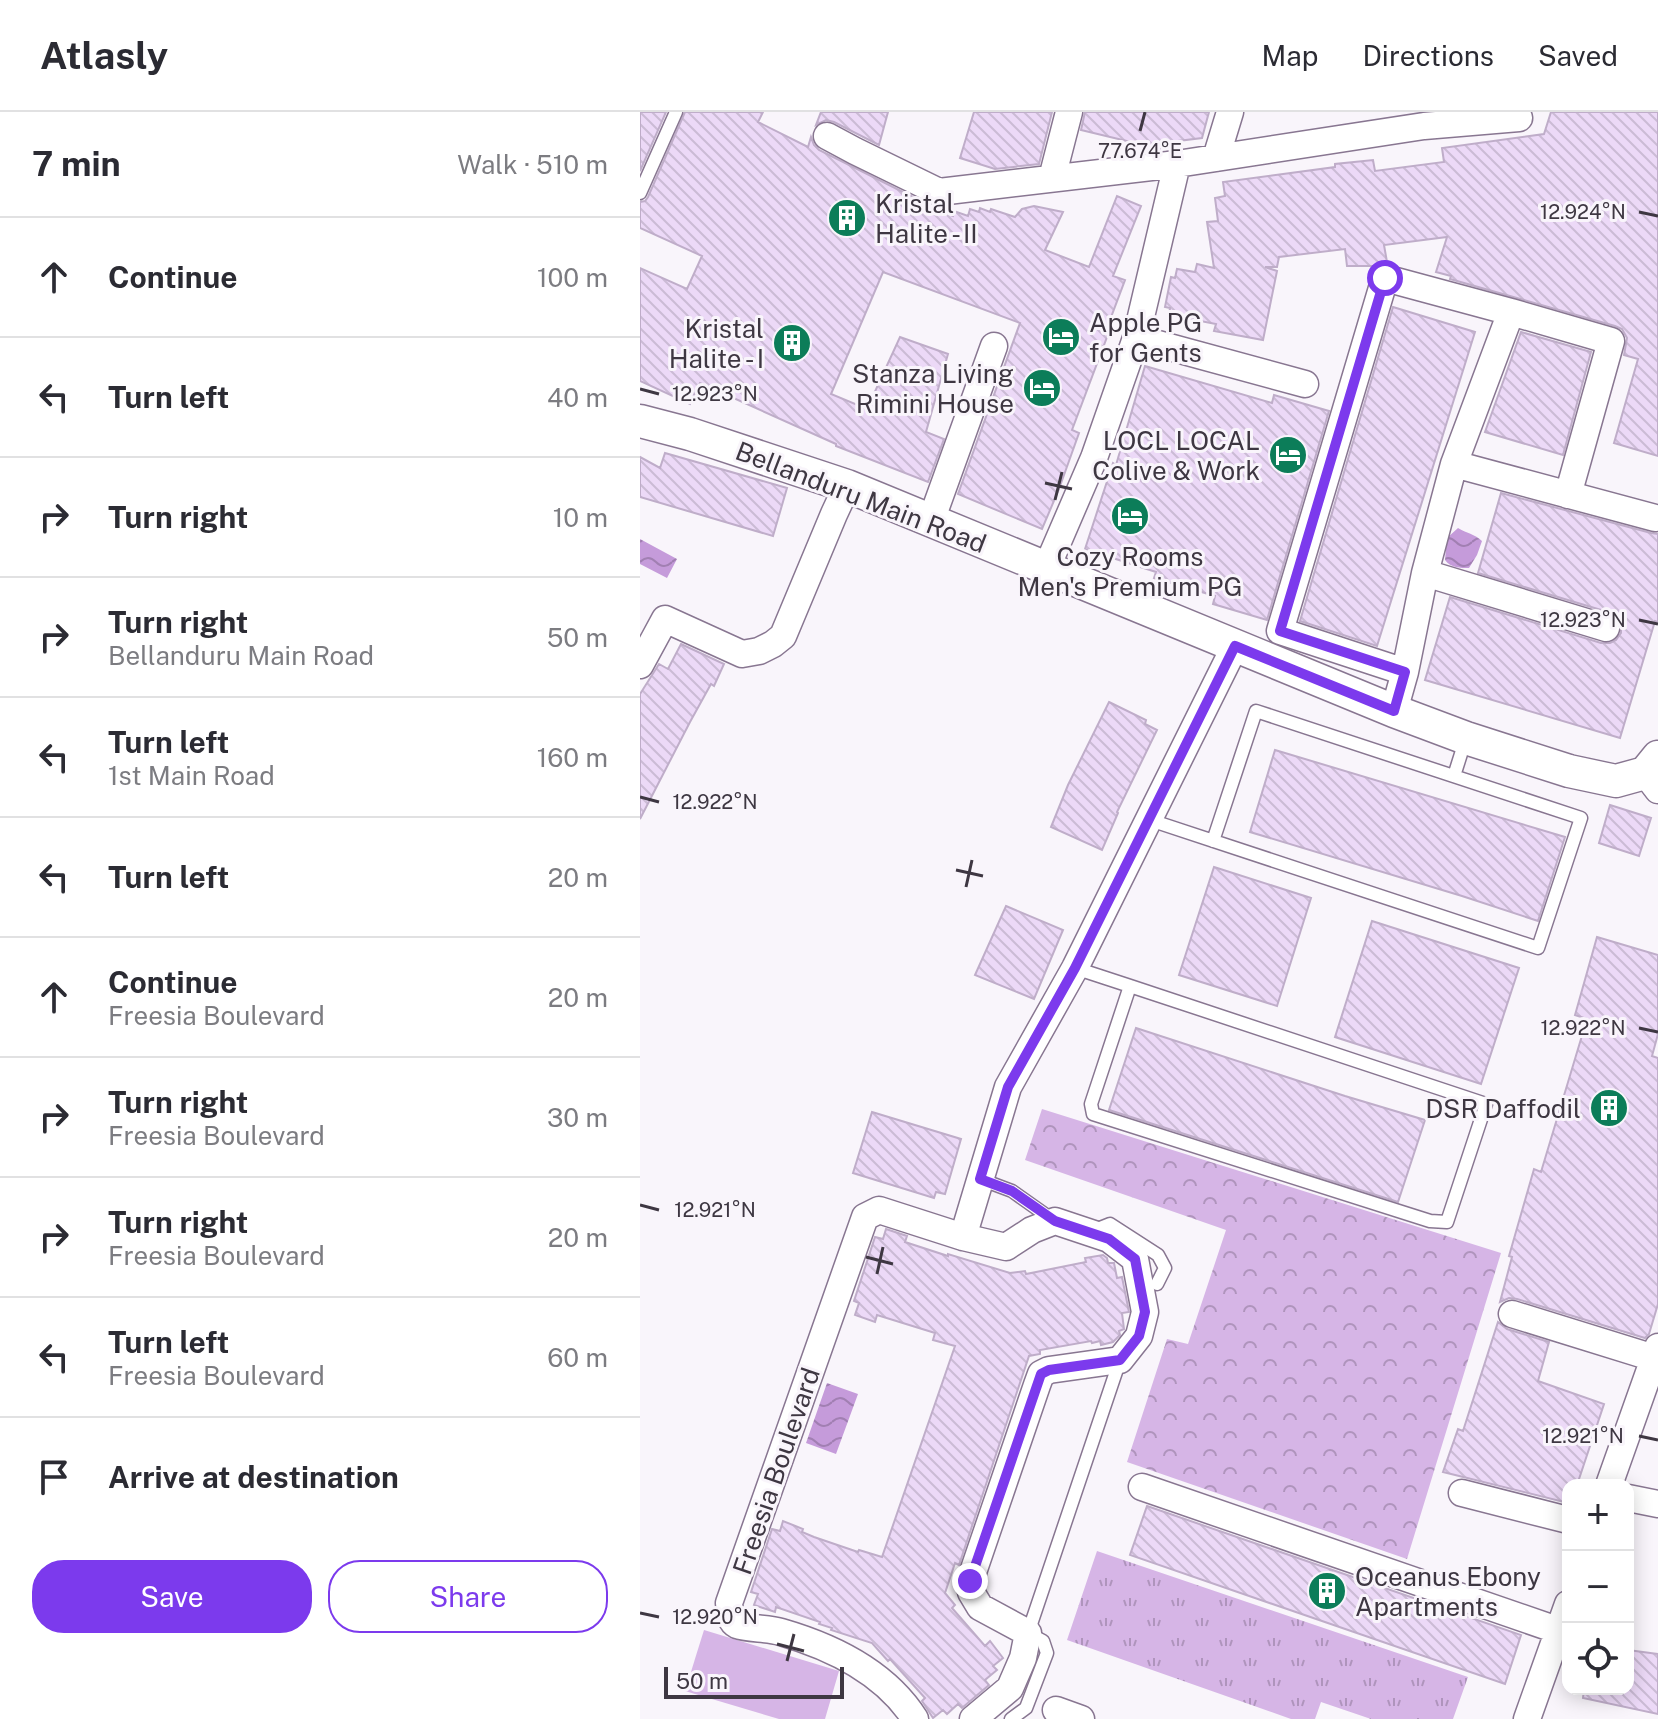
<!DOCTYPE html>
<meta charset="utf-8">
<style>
body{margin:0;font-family:"Public Sans",sans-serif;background:#f7f7f7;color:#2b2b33}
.controls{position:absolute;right:24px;bottom:24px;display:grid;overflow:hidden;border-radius:16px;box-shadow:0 4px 20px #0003}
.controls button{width:72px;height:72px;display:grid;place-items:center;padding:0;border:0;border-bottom:2px solid #e1e1e2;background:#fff;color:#2b2b33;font:40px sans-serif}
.scale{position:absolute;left:24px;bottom:20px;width:180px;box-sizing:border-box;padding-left:8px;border:4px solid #3e3742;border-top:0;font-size:22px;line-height:28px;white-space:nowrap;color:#3e3742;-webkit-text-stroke:6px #f9f5fb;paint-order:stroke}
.stop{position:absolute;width:24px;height:24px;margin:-18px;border:6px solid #7c3aed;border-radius:50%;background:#fff}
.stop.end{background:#7c3aed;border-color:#fff;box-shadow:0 2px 8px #0008}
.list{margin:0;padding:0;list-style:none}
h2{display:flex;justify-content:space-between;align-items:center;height:104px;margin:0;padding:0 32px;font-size:34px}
h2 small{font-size:26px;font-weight:400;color:#7c7c81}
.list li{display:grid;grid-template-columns:52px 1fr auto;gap:24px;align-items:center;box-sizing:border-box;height:120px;padding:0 32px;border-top:2px solid #e1e1e2}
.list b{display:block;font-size:30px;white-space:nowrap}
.list p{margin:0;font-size:26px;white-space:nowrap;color:#7c7c81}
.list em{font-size:26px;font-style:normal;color:#7c7c81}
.actions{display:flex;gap:16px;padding:24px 32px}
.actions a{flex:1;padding:18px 0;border:2px solid #7c3aed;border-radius:32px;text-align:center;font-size:28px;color:#7c3aed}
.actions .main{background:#7c3aed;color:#fff}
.icon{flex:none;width:44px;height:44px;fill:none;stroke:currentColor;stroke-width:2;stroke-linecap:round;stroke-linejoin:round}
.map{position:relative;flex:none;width:1018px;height:1607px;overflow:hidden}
header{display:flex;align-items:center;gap:48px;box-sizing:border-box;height:112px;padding:0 40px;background:#fff;border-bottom:2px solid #e1e1e2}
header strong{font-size:38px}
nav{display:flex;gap:44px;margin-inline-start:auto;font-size:28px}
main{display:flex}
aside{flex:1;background:#fff}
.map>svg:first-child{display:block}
.grass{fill:url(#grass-tufts)}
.forest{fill:url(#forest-crowns)}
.pitch{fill:#d6b5e6}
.water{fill:url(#water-waves)}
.building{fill:url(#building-back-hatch);stroke:#bfadc9;stroke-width:2}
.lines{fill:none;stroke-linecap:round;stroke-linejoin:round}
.service-casing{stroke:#887691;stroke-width:15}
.minor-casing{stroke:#887691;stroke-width:29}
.tertiary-casing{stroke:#887691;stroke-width:35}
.service{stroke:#fff;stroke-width:12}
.minor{stroke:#fff;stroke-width:26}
.tertiary{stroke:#fff;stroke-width:32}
.route{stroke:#7c3aed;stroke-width:10}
.ticks{fill:none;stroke:#3e3742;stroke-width:3}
.labels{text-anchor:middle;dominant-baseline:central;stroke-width:6;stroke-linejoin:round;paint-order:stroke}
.poi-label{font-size:26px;fill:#3e3742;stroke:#f9f5fb;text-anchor:end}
.street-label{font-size:26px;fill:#3e3742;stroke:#f9f5fb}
.ticks-label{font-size:20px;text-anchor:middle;fill:#3e3742;stroke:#f9f5fb;stroke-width:6;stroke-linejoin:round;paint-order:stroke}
</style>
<header>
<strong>Atlasly</strong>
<nav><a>Map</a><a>Directions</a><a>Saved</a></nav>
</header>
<main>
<aside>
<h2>7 min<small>Walk · 510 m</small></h2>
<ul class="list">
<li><svg class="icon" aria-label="ahead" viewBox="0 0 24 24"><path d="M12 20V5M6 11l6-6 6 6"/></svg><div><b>Continue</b></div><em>100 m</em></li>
<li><svg class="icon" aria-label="left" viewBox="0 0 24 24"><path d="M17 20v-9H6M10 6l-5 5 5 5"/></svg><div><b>Turn left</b></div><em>40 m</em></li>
<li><svg class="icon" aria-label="right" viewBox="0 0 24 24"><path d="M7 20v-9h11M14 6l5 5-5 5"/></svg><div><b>Turn right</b></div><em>10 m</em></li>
<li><svg class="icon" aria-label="right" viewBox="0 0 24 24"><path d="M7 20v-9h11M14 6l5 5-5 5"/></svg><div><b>Turn right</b><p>Bellanduru Main Road</p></div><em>50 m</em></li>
<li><svg class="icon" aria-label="left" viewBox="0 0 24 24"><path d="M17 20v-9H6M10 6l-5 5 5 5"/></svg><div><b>Turn left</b><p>1st Main Road</p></div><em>160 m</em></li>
<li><svg class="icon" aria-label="left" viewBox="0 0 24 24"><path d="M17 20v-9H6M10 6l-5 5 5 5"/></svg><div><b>Turn left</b></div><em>20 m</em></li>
<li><svg class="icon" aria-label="ahead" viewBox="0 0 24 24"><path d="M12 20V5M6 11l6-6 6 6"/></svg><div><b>Continue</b><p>Freesia Boulevard</p></div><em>20 m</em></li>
<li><svg class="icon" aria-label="right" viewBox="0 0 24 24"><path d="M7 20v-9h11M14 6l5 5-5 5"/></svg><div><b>Turn right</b><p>Freesia Boulevard</p></div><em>30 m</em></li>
<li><svg class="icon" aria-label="right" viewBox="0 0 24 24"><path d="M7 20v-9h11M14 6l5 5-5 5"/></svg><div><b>Turn right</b><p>Freesia Boulevard</p></div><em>20 m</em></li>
<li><svg class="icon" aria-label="left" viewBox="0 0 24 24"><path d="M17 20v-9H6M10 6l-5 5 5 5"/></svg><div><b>Turn left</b><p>Freesia Boulevard</p></div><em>60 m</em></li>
<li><svg class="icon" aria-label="arrive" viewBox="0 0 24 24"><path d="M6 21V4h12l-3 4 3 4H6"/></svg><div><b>Arrive at destination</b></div></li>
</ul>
<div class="actions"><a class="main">Save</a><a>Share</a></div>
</aside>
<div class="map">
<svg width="1018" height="1607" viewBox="0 0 1018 1607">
<defs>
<pattern id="grass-tufts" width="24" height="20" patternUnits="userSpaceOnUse" patternTransform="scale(2)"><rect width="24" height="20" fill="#d6b5e6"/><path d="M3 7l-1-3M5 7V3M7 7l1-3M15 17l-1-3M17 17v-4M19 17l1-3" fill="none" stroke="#af94bc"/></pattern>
<pattern id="forest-crowns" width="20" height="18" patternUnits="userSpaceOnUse" patternTransform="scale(2)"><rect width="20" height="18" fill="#d6b5e6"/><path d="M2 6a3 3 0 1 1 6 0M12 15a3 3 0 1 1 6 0" fill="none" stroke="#af94bc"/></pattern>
<pattern id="water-waves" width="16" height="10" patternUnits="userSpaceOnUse" patternTransform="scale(2)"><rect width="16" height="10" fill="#c59bda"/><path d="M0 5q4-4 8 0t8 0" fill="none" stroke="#a17fb2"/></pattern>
<pattern id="building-back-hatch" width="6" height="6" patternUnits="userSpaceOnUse" patternTransform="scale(2)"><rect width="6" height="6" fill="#ecd9f7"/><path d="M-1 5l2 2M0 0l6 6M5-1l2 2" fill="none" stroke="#cbbbd5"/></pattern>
</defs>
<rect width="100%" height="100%" fill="#f9f5fb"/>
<!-- grass -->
<path class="grass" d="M457,1439L828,1565L813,1607H731L681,1590L675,1607H651L427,1528Z"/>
<!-- forest -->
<path class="forest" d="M402,997L861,1141L767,1447L487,1350L527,1227L548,1232L586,1118L385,1048Z"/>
<!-- pitch -->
<path class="pitch" d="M64,1518L199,1559L185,1607H139L45,1579Z"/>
<!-- water -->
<path class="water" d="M818,416C826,421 835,422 842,429L837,443L829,456C820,456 811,456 805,448L807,426Z
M0,427L37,447L27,466L0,452Z
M187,1271L218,1282L196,1342L166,1331Z"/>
<!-- building -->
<path class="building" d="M0,0H26L0,59Z
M45,0H123L118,10L168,35L171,25L174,33L179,38L275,86L273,90L313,104L314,99L328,104L330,97L339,100L340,96L350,100L351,97L375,105L382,97L394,94L423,100L405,138L449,155L477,84L501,94L473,164L485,168L467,216L470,217L432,318L439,321L419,377L402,417L318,382L380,211L243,160L191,282L227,297L260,225L308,242L286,320L304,327L288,370L196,334V332L60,271L50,292L0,269V156L47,177L62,144L0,116V90L5,89L8,85Z
M181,0H248L239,33L194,10L186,8L176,13Z
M334,0H412L399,52L355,57L320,46Z
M445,0H569L562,26L522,31L520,37L441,18Z
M911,0H1018V344L974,331L998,247L984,243L987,226L982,217L975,214L810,167L811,164L796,160L807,125L744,133L747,150L740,151L735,154H707L705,137L639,145L637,155H625L637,159L623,228L574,219L576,212L529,203L530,196L525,195L531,165L535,166L537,157L555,160L557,152L574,156L567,110L578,109L575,86L585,84L583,70L695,55V52L733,48L735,59L804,50L802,36L904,22Z
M753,195L835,220L737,534L660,509Z
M881,220L951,240L923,343L845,320Z
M505,254L632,291L634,283L689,299L627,508L573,492L575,484L514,466L516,460L445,437L473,351L476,353Z
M25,341L147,376L133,424L0,385V345L20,356Z
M861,381L1011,421L1018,422V510L1015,509L980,626L785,568L810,485L961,531H970L976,528L981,521V512L977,505L971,501L838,461Z
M41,532L84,552L74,574L71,572L50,610L0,707V582L19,552L28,557Z
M469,590L506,608L505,612L517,618L477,700L478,701L462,738L411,715L428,673Z
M635,638L925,725L898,809L822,784L610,720Z
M970,693L1011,706L999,744L959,731Z
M574,755L671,786L637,894L539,863Z
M366,794L423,818L394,887L335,863Z
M732,809L879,856L841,972L695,925Z
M957,825L1018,843V922L1012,944L1018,946V1192L1009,1222L1005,1226L877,1187L869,1186L860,1190L872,1145L869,1144L894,1057L901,1060L947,907L935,903Z
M496,916L705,984L785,1008L758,1090L469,998Z
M232,1000L321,1027L305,1082L296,1080L294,1086L213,1061Z
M246,1117L267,1124L265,1130L308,1144V1142L370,1161L385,1159L386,1162L446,1150L445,1146L463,1143L467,1146L468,1151H474L477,1166L482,1165L489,1200L482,1201L484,1217L479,1219L480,1223L473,1230L461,1233L460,1229L452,1231L451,1229L400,1238V1242L389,1244L319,1453L315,1451L305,1481L315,1493L312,1496L345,1534L350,1529L363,1546L353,1554L357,1558L345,1568L349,1573L322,1596L318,1592L307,1602L303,1598L293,1606L282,1589L285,1586L250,1547L248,1549L232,1531L191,1518L192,1516L179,1512L180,1510L136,1495L135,1500L114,1493L118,1482L111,1480L132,1417L140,1419L143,1409L163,1417L162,1420L174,1425L218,1440L219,1438L242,1445L315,1234L293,1228L295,1221L237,1203L235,1210L215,1203L219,1191L214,1189L235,1125L243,1127Z
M858,1210L867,1217L909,1230L898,1269L964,1292L937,1373H928V1391L803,1360L818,1317L823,1319Z
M507,1394L881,1523L865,1572L490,1443Z
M988,1538L1018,1542V1602L943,1586L944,1577H988Z"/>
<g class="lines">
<defs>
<path id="service" d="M0,81L36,0
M814,664L826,626
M510,708L898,836L941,706L616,599L573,729
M435,856L490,874L846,992L807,1110L790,1109L453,1002L451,992L490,874
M340,1067L372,1079L413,1108
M455,1118L470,1112L518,1143L525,1156L517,1172
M371,1607L386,1596L407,1541L403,1529L388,1521L480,1248"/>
<path id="minor" d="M187,24L215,39L299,80L537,52L784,14L879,6
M576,46L590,0
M412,66L429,0
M496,226L665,272
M814,352L1015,406
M291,409L354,234
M407,455L454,346L496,226L537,52
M785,461L966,516
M0,553L25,507L102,542L119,539L133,532L143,524L194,402L207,374
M765,560L640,519L745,166L871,200
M754,599L765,560L785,461L814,352L871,200L971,229L928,383
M1005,661L1018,678
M323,1125L368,975L435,856L595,534
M872,1202L1014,1246
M969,1373L1018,1235
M502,1375L920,1519
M822,1381L928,1408
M988,1386L1018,1392
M416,1598L441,1607
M275,1607C245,1560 193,1535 141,1520C128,1516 108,1517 97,1513C89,1509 90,1499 89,1491L225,1105L239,1098L323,1125L366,1135L392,1118L415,1109L469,1127L495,1147L505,1200L499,1224L480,1248L409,1258L401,1262L397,1273L330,1469L331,1480L340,1495L388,1521L383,1546L370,1576L333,1607
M887,1607L928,1492"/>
<path id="tertiary" d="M0,309L50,322L207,374L754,599L826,626L929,659L976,669L1005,661L1018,645"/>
</defs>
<!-- service casing -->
<use href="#service" class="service-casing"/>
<!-- minor casing -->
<use href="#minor" class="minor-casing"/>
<!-- tertiary casing -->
<use href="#tertiary" class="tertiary-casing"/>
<!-- service -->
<use href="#service" class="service"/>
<!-- minor -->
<use href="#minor" class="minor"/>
<!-- tertiary -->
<use href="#tertiary" class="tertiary"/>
</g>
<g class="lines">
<!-- route -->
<path class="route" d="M330,1469L401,1262L409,1258L480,1248L499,1224L505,1200L495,1147L469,1127L415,1109L372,1079L340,1067L368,975L435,856L595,534L754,599L765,560L640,519L745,166"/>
</g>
<!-- ticks -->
<path class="ticks" d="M500,19L505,0M999,100L1018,104M0,277L19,282M405,371L432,377M415,388L422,360M999,508L1018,512M0,685L19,690M316,758L343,764M326,775L332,748M999,916L1018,920M0,1093L19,1098M226,1145L253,1152M237,1162L243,1135M999,1324L1018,1328M0,1501L19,1505M137,1532L164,1539M147,1549L154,1522"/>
<!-- icons -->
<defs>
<symbol id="building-disc" viewBox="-11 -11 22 22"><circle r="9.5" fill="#0c7d59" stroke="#f9f5fb"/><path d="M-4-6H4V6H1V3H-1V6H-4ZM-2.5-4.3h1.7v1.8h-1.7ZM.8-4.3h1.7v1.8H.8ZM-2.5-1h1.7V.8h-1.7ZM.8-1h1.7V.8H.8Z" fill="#fff"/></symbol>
<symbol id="hotel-disc" viewBox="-11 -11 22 22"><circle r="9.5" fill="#0c7d59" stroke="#f9f5fb"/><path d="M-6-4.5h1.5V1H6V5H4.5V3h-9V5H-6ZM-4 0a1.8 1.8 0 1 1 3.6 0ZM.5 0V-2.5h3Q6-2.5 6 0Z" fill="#fff"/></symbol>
</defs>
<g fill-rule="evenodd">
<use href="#building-disc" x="185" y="84" width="44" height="44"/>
<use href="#hotel-disc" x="399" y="203" width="44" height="44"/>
<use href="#building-disc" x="130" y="209" width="44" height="44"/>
<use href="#hotel-disc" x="380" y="254" width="44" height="44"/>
<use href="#hotel-disc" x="626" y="321" width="44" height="44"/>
<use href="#hotel-disc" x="468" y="382" width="44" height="44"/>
<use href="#building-disc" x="947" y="974" width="44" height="44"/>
<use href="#building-disc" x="665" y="1457" width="44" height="44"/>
</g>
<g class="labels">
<!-- poi labels -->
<g class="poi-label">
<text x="235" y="91" text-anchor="start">Kristal<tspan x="235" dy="30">Halite - II</tspan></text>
<text x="449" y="210" text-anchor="start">Apple PG<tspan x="449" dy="30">for Gents</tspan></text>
<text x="124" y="216">Kristal<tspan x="124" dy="30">Halite - I</tspan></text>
<text x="374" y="261">Stanza Living<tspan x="374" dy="30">Rimini House</tspan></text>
<text x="620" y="328">LOCL LOCAL<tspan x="620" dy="30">Colive &amp; Work</tspan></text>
<text x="490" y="444" text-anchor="middle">Cozy Rooms<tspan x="490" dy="30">Men's Premium PG</tspan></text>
<text x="941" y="996">DSR Daffodil</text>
<text x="715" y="1464" text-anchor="start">Oceanus Ebony<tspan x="715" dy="30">Apartments</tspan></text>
</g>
<!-- street labels -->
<g class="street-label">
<text transform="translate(221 385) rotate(21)">Bellanduru Main Road</text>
<text transform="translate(136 1359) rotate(-71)">Freesia Boulevard</text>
</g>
</g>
<g class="ticks-label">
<text x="500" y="46">77.674°E</text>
<text x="943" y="107">12.924°N</text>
<text x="75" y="289">12.923°N</text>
<text x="943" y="515">12.923°N</text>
<text x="75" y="697">12.922°N</text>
<text x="943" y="923">12.922°N</text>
<text x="75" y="1105">12.921°N</text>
<text x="943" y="1331">12.921°N</text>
<text x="75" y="1512">12.920°N</text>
</g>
</svg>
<div class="controls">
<button>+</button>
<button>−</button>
<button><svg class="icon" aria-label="locate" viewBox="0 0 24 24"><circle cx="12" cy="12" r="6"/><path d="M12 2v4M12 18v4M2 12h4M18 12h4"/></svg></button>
</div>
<div class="scale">50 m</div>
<div class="stop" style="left:745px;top:166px"></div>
<div class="stop end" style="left:330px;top:1469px"></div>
</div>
</main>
